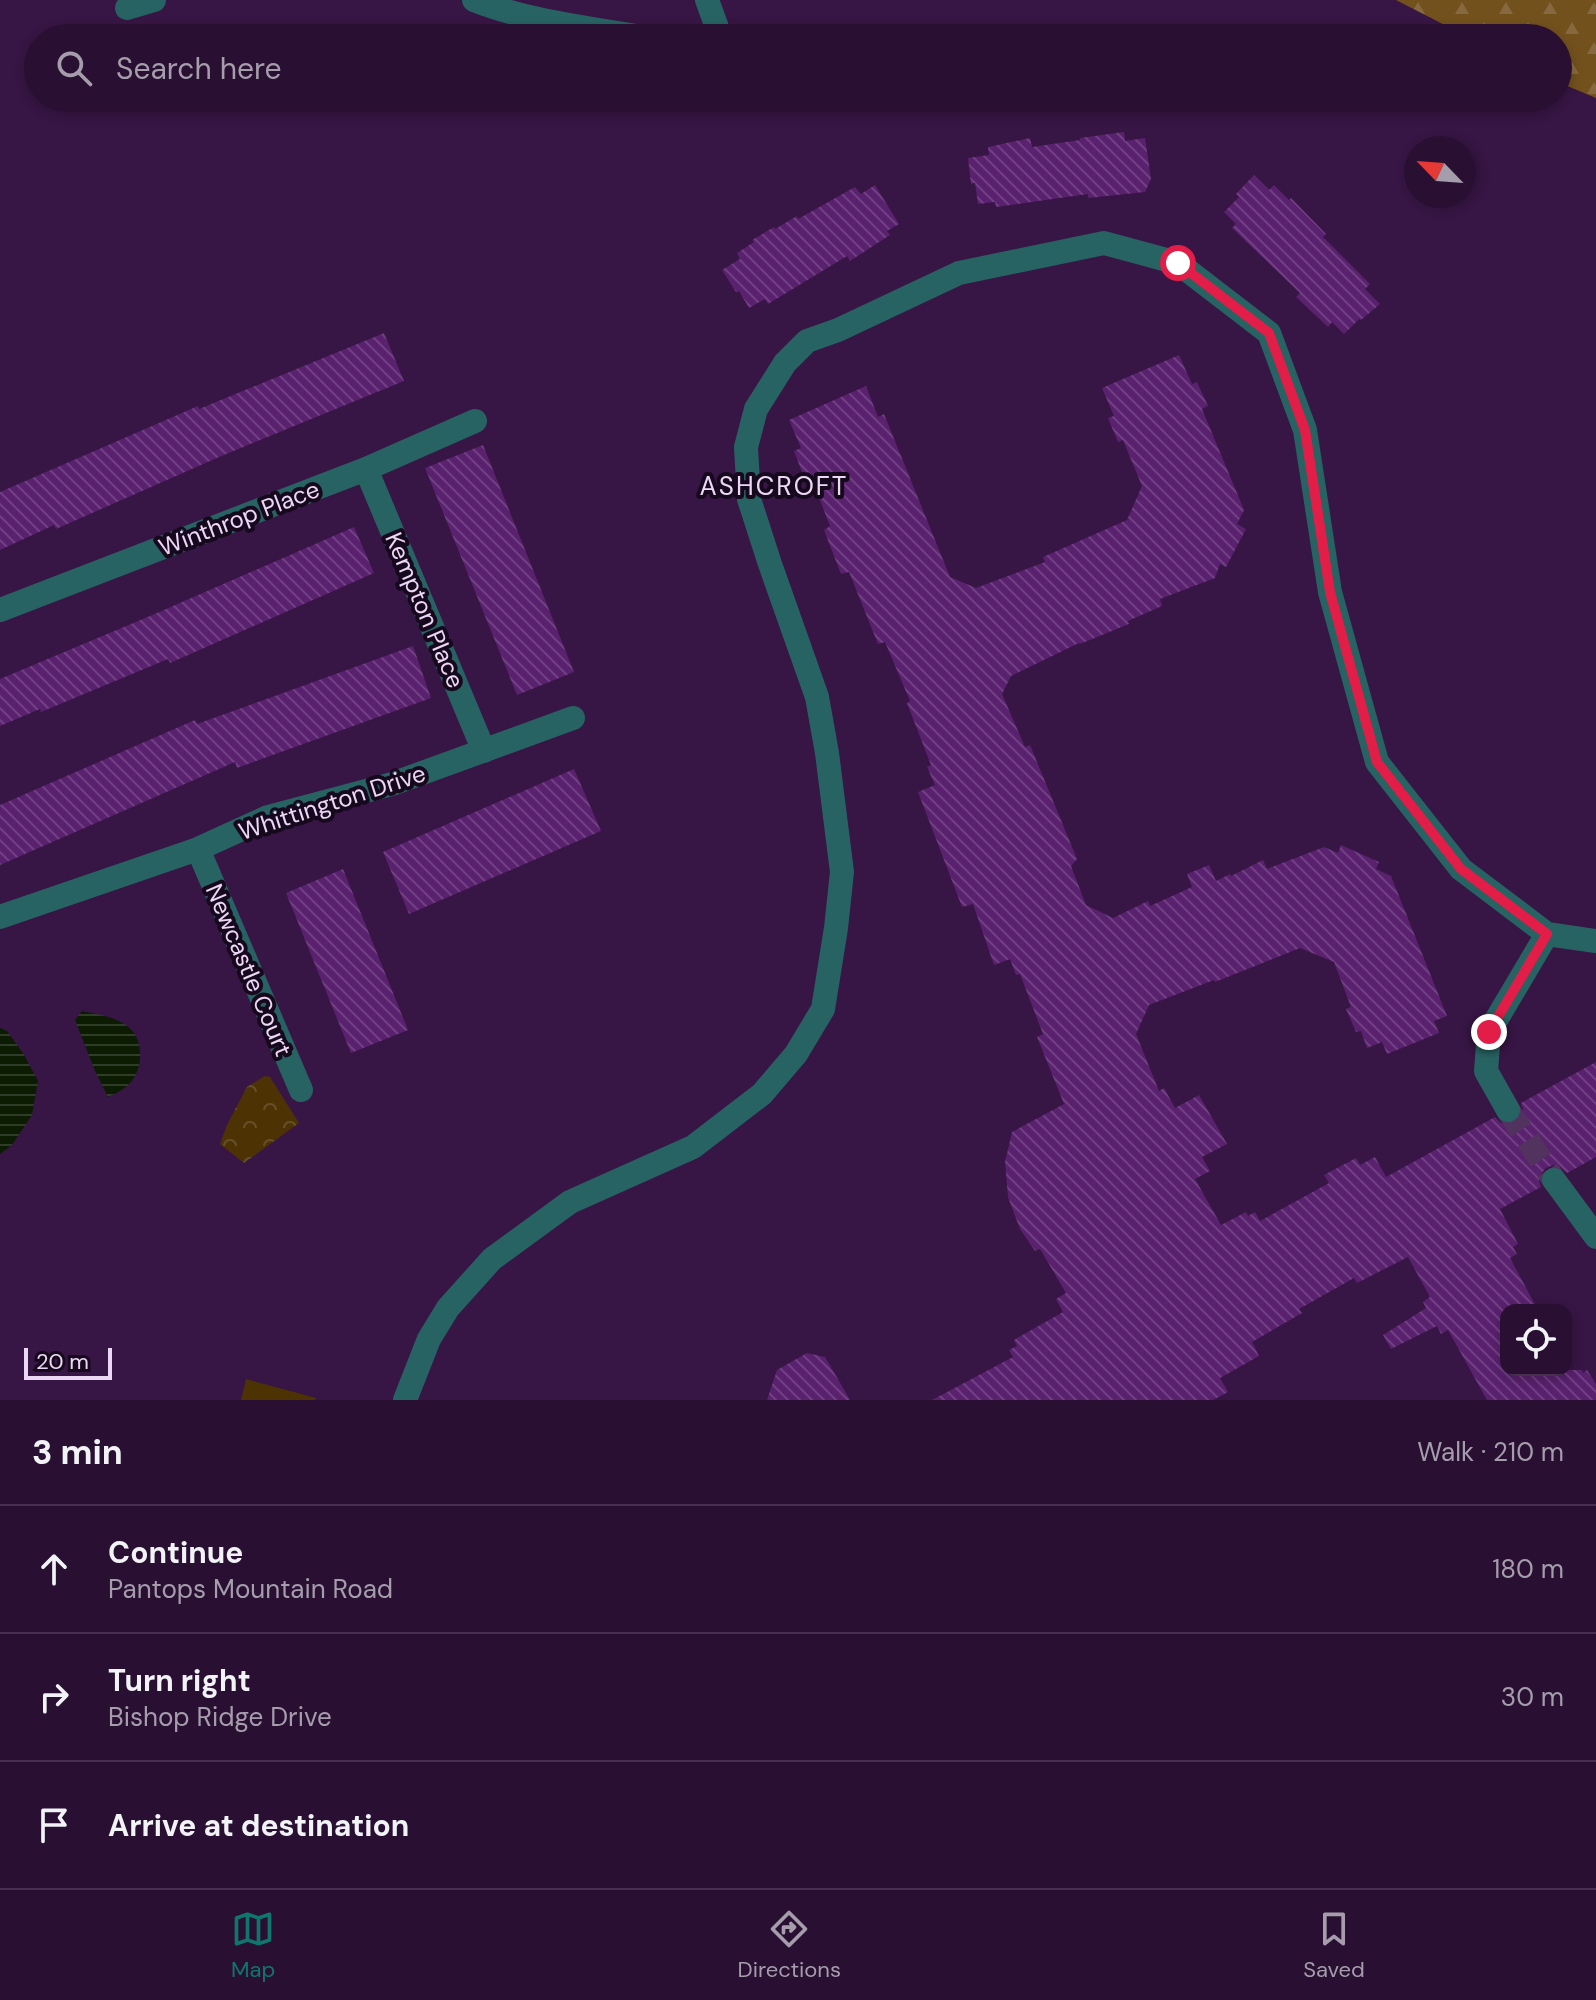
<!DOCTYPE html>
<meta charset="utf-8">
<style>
body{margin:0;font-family:"DM Sans",sans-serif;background:#31193b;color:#f1f3f6}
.controls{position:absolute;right:24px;bottom:24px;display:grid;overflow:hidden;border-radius:16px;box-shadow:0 4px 12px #0003}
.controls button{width:72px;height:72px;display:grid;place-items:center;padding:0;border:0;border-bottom:2px solid #45304e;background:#291033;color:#f1f3f6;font:40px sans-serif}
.compass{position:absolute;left:1404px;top:136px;width:72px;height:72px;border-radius:50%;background:#291033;box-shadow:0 4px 12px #0003;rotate:295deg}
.scale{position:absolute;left:24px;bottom:20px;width:88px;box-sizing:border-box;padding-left:8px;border:4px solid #ecd8f5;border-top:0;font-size:22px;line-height:28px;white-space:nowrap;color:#ecd8f5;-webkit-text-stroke:6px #17091d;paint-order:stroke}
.stop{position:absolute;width:24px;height:24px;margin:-18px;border:6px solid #e11d48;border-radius:50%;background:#fff}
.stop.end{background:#e11d48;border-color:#fff;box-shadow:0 2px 8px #0008}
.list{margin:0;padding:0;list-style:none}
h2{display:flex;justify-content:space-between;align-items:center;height:104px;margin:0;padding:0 32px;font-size:34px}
h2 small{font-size:26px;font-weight:400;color:#a59dac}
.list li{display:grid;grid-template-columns:52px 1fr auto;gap:24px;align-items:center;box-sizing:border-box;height:128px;padding:0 32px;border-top:2px solid #45304e}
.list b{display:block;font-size:30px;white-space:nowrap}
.list p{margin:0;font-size:26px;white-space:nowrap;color:#a59dac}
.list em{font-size:26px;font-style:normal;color:#a59dac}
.icon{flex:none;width:44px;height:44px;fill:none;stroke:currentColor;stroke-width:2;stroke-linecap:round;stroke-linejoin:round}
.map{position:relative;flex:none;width:1596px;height:1400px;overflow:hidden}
.search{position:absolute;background:#291033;box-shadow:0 4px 12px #0003;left:24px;right:24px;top:24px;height:88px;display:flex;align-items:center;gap:20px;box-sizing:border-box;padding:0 28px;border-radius:44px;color:#a59dac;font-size:30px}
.sheet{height:488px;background:#291033}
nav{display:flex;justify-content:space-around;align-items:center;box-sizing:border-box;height:112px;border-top:2px solid #45304e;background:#291033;font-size:22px;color:#a59dac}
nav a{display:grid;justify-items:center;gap:4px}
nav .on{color:#0f766e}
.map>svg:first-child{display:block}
.grass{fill:#4d3304}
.forest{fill:url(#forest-firs)}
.park{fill:url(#park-crowns)}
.water{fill:url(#water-rules)}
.building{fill:url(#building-back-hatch)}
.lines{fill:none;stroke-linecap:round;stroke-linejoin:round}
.minor-tunnel{stroke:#52325f;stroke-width:24;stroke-dasharray:24 12;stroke-linecap:butt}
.minor{stroke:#286363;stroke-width:24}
.route{stroke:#e11d48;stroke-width:10}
.labels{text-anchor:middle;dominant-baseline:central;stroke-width:8;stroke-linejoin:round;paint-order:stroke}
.street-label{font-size:24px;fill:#ecd8f5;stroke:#17091d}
.neighbourhood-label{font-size:26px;letter-spacing:2px;fill:#ecd8f5;stroke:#17091d}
</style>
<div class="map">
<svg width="1596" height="1400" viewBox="0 0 1596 1400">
<defs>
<pattern id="forest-firs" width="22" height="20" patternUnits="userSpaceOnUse" patternTransform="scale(2)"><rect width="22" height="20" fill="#72511d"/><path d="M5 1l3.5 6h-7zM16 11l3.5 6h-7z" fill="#86693e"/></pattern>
<pattern id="park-crowns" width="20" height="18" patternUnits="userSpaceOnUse" patternTransform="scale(2)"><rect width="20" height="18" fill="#4d3304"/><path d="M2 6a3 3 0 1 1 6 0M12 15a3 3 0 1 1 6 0" fill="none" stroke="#675029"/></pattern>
<pattern id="water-rules" width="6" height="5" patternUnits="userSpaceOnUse" patternTransform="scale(2)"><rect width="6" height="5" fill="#0b1c03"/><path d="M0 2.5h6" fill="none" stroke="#2f3c28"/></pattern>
<pattern id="building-back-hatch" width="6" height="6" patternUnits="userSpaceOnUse" patternTransform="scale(2)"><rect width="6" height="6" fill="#59216e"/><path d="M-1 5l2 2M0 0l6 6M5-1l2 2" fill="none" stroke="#714083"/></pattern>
</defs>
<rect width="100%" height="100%" fill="#371544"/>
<!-- grass -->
<path class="grass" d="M246,1379L316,1398L315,1400H241Z"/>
<!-- forest -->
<path class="forest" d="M1396,0H1596V98L1558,82V38H1470Z"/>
<!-- park -->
<path class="park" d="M265,1076L270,1077L299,1123L244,1163L220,1144L227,1125L247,1087Z"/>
<!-- water -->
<path class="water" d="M82,1011C95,1014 113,1016 124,1024C141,1033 144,1058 136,1074C131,1086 119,1092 108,1097L95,1071L75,1020Z
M0,1028L7,1031L23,1053L38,1081L32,1115L12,1145L0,1154Z"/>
<!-- building -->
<path class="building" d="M1124,132L1125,141L1145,138L1151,179L1145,192L1088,198V194L996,207L995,202L978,204L975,183L971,184L968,158L989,155L988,147L1030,138L1032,147L1080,140V138Z
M1254,175L1269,190L1274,185L1289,200L1291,198L1326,234L1323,237L1370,284L1365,289L1380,304L1361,320L1359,319L1344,334L1332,322L1328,327L1296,297L1300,293L1232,228L1236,224L1224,212L1239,197L1236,194Z
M875,185L899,224L887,231L890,235L850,261L847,256L768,304L765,299L749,308L739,291L736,292L722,270L740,259L737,253L754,242L752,240L774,227L775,229L797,216L798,219L855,187L861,194Z
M384,333L404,381L219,457L56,529L54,525L0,550V492L198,406L199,409Z
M1179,355L1192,384L1197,382L1208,406L1202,409L1244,510L1237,524L1246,529L1226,567L1220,564L1215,578L1160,599L1162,606L1128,621L1129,624L1080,644L1079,643L1011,676L1002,694L1025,747L1030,745L1077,859L1071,866L1086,905L1113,918L1148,901L1150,906L1192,887L1187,874L1209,865L1216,881L1230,874L1231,876L1263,860L1267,869L1324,847L1338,853L1341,845L1379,862L1376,869L1391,876L1447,1016L1434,1021L1439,1033L1387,1054L1382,1042L1367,1048L1361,1031L1356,1032L1346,1009L1351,1007L1334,962L1300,948L1215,982L1214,980L1149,1005L1136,1034L1159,1091L1164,1088L1175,1108L1199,1095L1227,1144L1202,1157L1210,1171L1195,1179L1221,1225L1246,1212L1248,1216L1255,1212L1260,1221L1329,1183L1324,1175L1356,1158L1360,1165L1375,1157L1386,1177L1495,1117L1501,1123L1509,1125L1515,1123L1521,1117L1523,1109L1521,1103L1596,1062V1157L1567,1173L1559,1166L1553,1165L1546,1168L1540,1175L1539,1181L1541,1187L1500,1209L1518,1244L1513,1247L1517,1254L1510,1258L1538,1310H1506V1370H1582L1583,1373L1587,1370L1596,1384V1400H1487L1448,1330L1441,1334L1437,1326L1391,1349L1383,1335L1426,1308L1423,1302L1430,1297L1408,1257L1357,1283L1354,1278L1299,1309L1302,1313L1252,1342L1259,1356L1220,1378L1228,1392L1213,1400H932L1013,1357L1009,1350L1017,1346L1014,1340L1063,1312L1056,1299L1066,1293L1040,1249L1035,1251L1020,1229L1008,1197L1005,1162L1012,1132L1064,1104L1037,1037L1043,1034L1020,974L1016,975L1010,959L994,965L973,904L962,907L918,792L935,785L927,767L931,765L907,703L910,701L885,642L878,644L849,572L841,574L824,530L830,526L809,472L803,475L794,451L801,448L789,420L866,386L878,417L884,414L950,577L976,588L1045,562L1043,557L1127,520L1142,486L1123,440L1118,442L1108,418L1114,416L1102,388Z
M483,445L574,672L517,695L425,468Z
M354,527L374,573L170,663L168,659L41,712L40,709L0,726V679L150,616Z
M413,646L431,698L237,768L235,762L0,865V805L195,720L197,724Z
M574,769L601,831L409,914L383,852Z
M343,869L408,1030L351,1053L286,893Z
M807,1353L825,1357L850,1400H767L777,1370Z"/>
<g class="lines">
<!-- minor-tunnel -->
<path class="minor-tunnel" d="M1508,1110L1554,1180"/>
<!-- minor -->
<path class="minor" d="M474,0C530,22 589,28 648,38
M127,8L154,0
M694,38L719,33L707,0
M366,469L484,751
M0,610L366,469L475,421
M198,849L301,1090
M0,917L198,849L268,817L392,784L573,718
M1508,1110L1486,1071L1489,1032L1547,934
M1554,1180L1596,1237
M405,1400L429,1339L448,1308L492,1259L570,1202L693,1147L762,1094L796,1054L823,1009L836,928L842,872L827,753L817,697L770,564L749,499L746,447L756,409L785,363L807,341L838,330L959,273L1104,243L1178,263L1269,333L1305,430L1330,592L1377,762L1461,869L1547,934L1596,941"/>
</g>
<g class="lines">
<!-- route -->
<path class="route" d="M1178,263L1269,333L1305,430L1330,592L1377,762L1461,869L1547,934L1489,1032"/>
</g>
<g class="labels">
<!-- street labels -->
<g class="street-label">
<text transform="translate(239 518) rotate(-21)">Winthrop Place</text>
<text transform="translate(425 610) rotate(67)">Kempton Place</text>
<text transform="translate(332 802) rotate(-18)">Whittington Drive</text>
<text transform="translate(249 970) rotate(67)">Newcastle Court</text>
</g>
<!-- neighbourhood labels -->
<g class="neighbourhood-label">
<text x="774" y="486">ASHCROFT</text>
</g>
</g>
</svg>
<div class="controls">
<button><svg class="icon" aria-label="locate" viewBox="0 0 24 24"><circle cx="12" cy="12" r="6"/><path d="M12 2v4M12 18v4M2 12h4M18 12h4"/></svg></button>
</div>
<svg class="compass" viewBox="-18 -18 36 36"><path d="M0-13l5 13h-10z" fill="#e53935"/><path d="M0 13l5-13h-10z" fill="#a59dac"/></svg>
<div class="scale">20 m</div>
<div class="stop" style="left:1178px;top:263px"></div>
<div class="stop end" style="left:1489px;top:1032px"></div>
<div class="search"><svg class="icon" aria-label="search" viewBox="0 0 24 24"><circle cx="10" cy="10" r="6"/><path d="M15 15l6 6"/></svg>Search here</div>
</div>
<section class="sheet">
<h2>3 min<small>Walk · 210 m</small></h2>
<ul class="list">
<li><svg class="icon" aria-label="ahead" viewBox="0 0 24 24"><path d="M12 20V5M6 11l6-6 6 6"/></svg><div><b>Continue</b><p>Pantops Mountain Road</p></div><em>180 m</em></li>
<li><svg class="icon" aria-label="right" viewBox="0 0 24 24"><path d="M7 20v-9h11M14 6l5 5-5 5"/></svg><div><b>Turn right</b><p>Bishop Ridge Drive</p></div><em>30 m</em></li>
<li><svg class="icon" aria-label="arrive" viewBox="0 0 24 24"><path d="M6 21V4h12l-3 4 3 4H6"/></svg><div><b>Arrive at destination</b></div></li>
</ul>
</section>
<nav>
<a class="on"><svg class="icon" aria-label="map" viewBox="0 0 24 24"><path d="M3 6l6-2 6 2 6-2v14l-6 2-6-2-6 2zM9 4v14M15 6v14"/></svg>Map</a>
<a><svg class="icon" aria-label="directions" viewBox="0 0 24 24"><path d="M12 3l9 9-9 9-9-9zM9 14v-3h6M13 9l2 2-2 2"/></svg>Directions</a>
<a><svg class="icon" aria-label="saved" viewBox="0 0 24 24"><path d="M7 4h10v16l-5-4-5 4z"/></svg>Saved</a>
</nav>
